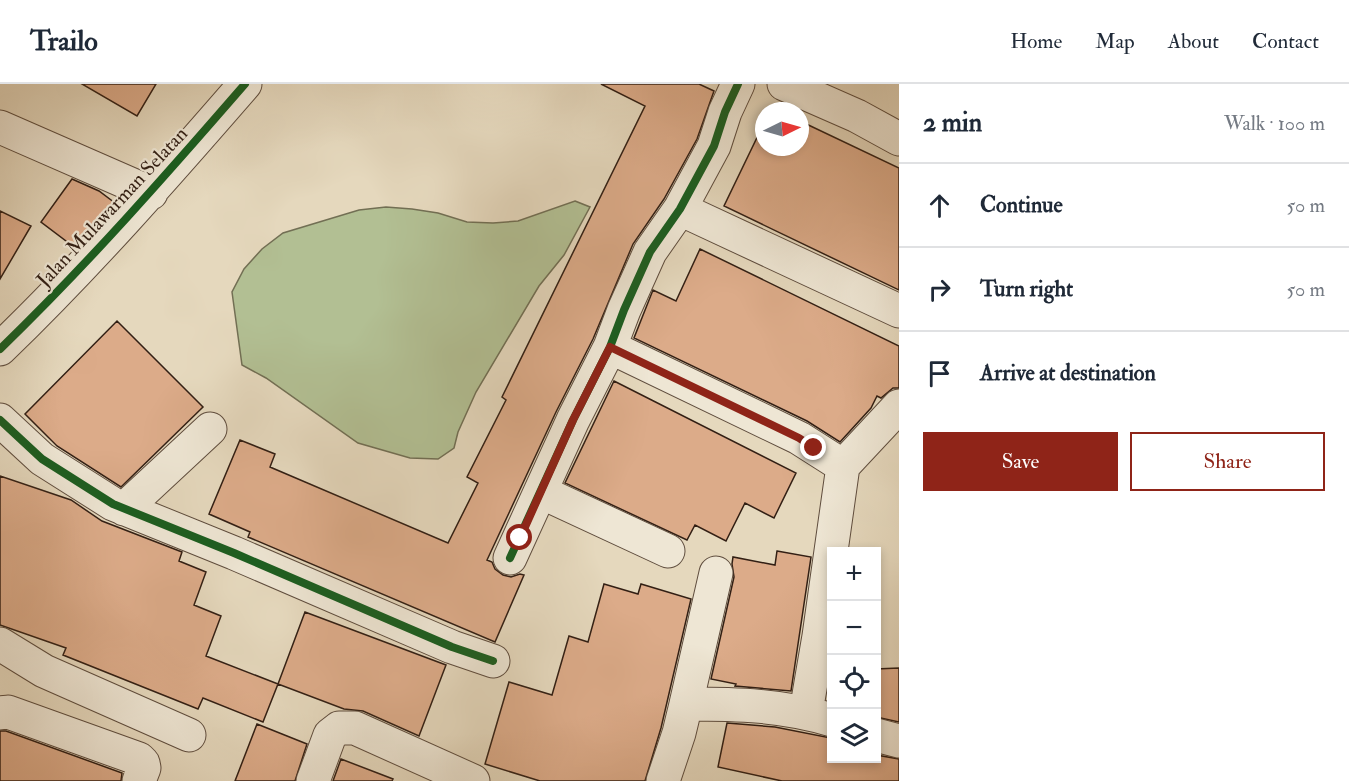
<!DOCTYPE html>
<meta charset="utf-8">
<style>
body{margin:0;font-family:"IM FELL Double Pica",serif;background:#f6f6f7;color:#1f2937}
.controls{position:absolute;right:18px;bottom:18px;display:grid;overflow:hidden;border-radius:0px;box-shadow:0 3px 9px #0003}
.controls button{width:54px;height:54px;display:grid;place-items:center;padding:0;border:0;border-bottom:2px solid #e0e1e3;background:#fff;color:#1f2937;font:30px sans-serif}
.compass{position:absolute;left:755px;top:18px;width:54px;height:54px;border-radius:50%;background:#fff;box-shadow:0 3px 9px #0003;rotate:85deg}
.stop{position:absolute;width:18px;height:18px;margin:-14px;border:4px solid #8f2418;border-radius:50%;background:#fff}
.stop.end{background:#8f2418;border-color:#fff;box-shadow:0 2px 6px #0008}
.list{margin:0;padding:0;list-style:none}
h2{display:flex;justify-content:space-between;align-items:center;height:78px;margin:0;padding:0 24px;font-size:26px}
h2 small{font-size:20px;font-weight:400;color:#747a83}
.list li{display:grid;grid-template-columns:39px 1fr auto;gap:18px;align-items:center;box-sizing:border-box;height:84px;padding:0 24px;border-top:2px solid #e0e1e3}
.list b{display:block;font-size:22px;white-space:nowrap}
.list em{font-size:20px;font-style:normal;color:#747a83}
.actions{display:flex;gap:12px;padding:18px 24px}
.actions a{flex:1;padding:14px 0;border:2px solid #8f2418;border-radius:0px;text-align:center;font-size:21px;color:#8f2418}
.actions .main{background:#8f2418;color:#fff}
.icon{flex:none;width:33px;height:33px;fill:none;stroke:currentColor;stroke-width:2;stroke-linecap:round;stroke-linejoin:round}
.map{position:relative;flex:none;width:899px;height:697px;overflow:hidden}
header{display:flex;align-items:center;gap:36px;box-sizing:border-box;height:84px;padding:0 30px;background:#fff;border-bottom:2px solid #e0e1e3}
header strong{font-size:28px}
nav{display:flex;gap:33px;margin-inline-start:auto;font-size:21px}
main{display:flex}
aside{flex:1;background:#fff}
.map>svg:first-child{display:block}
.green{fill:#b2bf93;stroke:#726f54;stroke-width:1.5}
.building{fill:#dcab89;stroke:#321f14;stroke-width:1.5}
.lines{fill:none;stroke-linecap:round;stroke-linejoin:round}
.minor-casing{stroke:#5f4d3e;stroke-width:35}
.minor{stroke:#eee6d4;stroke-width:33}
.cycleway-casing{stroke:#eee6d4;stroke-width:11}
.cycleway{stroke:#1b5e20;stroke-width:8}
.route{stroke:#8f2418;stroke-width:8}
.labels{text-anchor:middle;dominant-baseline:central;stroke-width:4.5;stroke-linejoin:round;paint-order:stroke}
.street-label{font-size:20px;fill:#321f14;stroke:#eee6d4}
</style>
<header>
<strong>Trailo</strong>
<nav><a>Home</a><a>Map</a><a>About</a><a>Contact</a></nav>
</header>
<main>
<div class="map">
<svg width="899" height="697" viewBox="0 0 899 697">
<rect width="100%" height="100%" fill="#e5d8bd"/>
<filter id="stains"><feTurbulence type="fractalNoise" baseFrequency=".00333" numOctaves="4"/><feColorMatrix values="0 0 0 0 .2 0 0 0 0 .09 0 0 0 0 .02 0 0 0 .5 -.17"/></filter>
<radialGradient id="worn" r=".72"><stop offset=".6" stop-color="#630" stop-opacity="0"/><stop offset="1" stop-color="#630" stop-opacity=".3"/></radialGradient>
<!-- green -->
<path class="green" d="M575,117L590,123L564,171L539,202L476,308L458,348L454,364L438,375L410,374L358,359L266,294L242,281L232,208L244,185L262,165L283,149L359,126L386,123L412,125L438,129L467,138L493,139L518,137Z"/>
<!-- building -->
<path class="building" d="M82,0H156L137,32Z
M601,0H699L714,7L697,55L664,115L633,160L593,255L556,328L487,476L492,478L495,485L503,491L511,493L520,490L524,491L495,558L248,453L250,448L209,430L240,356L275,370L270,383L448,459L478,399L467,393L506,316L502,313L645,22Z
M800,37L899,84V206L724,122L764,39V63H800Z
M72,95L99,107L115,119L74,163L41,138Z
M0,127L31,142L0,195Z
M700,165L899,262V304H893L881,314L877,312L871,324L840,358L807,337L634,254L653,206L676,217Z
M117,237L203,323L121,403L57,362L25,330Z
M614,297L796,389L774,434L745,419L726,457L695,441L687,456L565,399Z
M0,392L71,416L102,437L182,468L179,477L206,488L194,521L221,532L206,572L278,600L305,528L446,581L419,652L363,627L344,625L278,600L263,638L203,614L198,625L63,571L66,564L0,541Z
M777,467L811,473L791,607L735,602L736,600L711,595L734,493L732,480L733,473L775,481Z
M604,500L638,510L641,500L691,515L661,644L645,697H540L485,680L509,598L552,611L569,552L588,558Z
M899,584V638L876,633V585Z
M727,639L775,643L831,654V675H876V671L899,675V697H782L718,683Z
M257,640L307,660L295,697H235Z
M0,647H6L122,689L121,697H0Z
M341,675L393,695L392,697H333Z"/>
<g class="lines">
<defs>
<path id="minor" d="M784,0L857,32L899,55
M0,43L151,109
M680,125L899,227
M610,263L799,354L843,382
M0,265C87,181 166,91 245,0
M0,336L42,375L113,420L234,469L452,563L493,577
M541,408L668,467
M124,425L210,345
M510,474L573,336L610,263L624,226L650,168L680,125L714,62L725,28L738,0
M0,560L44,587L189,651
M686,620L716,489
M806,628L819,552L843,382L899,322
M0,629L8,628L139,675L143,679L144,684L139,697
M876,651L899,657
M313,697L330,651L339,644H355L473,697
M663,697L679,649L686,620C736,620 784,621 832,636"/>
</defs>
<!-- minor casing -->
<use href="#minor" class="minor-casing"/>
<!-- minor -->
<use href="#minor" class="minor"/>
<defs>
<path id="cycleway" d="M0,265C87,181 166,91 245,0
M0,336L42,375L113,420L234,469L452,563L493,577
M510,474L573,336L610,263L624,226L650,168L680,125L714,62L725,28L738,0"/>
</defs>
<!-- cycleway casing -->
<use href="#cycleway" class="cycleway-casing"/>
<!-- cycleway -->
<use href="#cycleway" class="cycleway"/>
</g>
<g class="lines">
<!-- route -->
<path class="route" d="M520,454L573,336L610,263L799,354L814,364"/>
</g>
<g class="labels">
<!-- street labels -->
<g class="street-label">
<text transform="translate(112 123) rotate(-47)">Jalan Mulawarman Selatan</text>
</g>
</g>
<rect width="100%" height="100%" filter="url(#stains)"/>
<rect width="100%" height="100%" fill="url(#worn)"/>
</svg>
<div class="controls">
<button>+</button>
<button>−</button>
<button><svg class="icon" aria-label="locate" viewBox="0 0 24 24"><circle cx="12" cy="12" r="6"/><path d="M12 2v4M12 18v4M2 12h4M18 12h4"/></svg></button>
<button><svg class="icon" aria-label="layers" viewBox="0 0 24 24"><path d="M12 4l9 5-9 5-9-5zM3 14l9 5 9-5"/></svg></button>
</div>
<svg class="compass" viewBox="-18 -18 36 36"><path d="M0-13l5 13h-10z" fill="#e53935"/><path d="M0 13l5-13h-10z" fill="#747a83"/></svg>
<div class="stop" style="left:520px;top:454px"></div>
<div class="stop end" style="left:814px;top:364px"></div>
</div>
<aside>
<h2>2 min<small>Walk · 100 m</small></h2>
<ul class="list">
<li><svg class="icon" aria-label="ahead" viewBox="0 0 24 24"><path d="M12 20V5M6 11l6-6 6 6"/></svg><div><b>Continue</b></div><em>50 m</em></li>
<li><svg class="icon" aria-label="right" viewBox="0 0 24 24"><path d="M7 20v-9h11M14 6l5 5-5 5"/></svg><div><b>Turn right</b></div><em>50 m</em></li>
<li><svg class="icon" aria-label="arrive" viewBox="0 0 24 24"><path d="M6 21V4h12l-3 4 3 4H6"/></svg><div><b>Arrive at destination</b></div></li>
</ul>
<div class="actions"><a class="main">Save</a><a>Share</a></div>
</aside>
</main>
